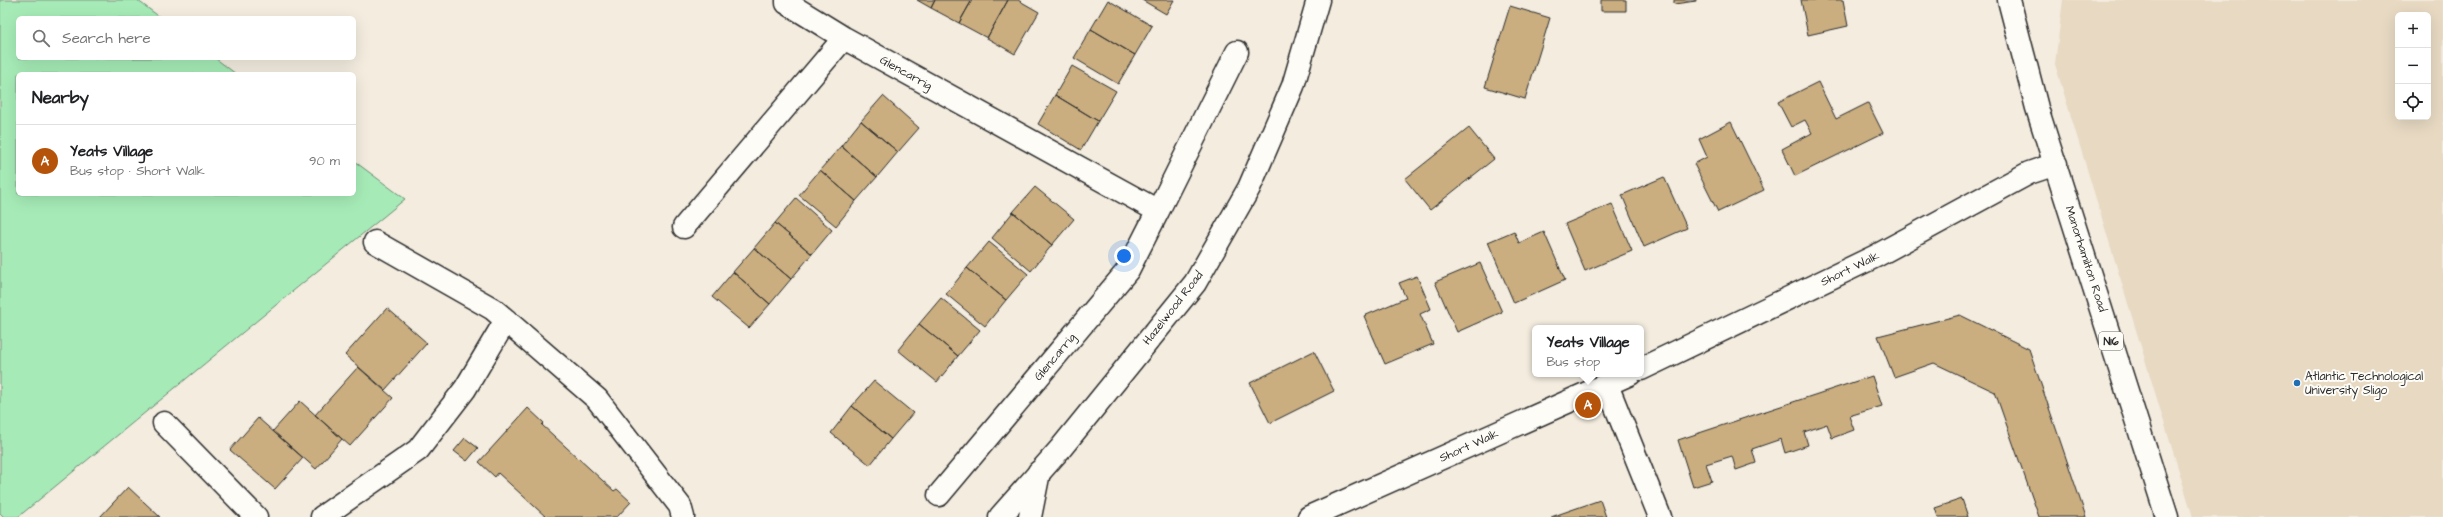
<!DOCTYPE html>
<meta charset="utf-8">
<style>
body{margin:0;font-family:"Architects Daughter",sans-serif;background:#f6f6f6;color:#202124}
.controls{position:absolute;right:12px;top:12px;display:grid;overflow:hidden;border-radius:6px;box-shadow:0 4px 16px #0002}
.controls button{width:36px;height:36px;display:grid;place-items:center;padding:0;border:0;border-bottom:1px solid #e0e0e0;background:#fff;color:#202124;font:20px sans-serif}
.you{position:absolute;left:1124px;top:256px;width:14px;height:14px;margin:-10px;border:3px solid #fff;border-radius:50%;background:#1a73e8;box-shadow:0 0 0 6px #1a73e833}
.badge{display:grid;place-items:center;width:26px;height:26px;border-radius:50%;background:#b45309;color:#fff;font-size:13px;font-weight:700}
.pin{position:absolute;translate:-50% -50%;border:2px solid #fff;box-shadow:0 1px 4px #0006}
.popup{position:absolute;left:1532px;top:325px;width:112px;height:52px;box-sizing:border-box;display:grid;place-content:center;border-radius:6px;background:#fff;filter:drop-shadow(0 1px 3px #0005);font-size:13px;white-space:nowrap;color:#757577}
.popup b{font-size:15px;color:#202124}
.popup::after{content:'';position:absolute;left:50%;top:100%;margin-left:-8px;border:8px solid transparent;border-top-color:#fff}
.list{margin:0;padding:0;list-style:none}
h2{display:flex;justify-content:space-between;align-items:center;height:52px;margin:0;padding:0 16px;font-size:17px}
h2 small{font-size:13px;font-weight:400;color:#757577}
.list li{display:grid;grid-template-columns:26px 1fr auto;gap:12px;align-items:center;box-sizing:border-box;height:72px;padding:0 16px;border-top:1px solid #e0e0e0}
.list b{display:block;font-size:15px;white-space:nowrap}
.list p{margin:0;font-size:13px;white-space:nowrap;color:#757577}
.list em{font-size:13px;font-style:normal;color:#757577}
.icon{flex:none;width:22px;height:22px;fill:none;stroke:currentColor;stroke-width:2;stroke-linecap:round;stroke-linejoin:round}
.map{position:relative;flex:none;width:2443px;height:517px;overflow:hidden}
.search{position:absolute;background:#fff;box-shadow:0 4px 16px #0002;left:16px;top:16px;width:340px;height:44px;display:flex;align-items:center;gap:10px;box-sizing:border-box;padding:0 14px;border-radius:6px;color:#757577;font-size:15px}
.panel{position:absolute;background:#fff;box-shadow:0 4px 16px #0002;left:16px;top:72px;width:340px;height:124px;border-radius:6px}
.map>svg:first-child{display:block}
.built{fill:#e7d9c2;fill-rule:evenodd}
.green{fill:#a6ebb7;stroke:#688b71}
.building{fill:#caae80;stroke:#2b2b2b}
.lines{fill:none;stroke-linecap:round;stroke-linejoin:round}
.minor-casing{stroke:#2b2b2b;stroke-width:25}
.tertiary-casing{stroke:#2b2b2b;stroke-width:25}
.secondary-casing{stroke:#2b2b2b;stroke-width:25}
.trunk-casing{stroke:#2b2b2b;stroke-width:25}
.minor{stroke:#fdfcf7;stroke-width:22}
.tertiary{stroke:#fdfcf7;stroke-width:22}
.secondary{stroke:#fdfcf7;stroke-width:22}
.trunk{stroke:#fdfcf7;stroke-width:22}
.poi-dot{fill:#1f6fb2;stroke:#fdfcf7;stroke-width:1.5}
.labels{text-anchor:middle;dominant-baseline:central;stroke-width:4;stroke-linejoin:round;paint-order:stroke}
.shield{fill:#fdfcf7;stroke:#6a6a68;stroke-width:1}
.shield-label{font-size:11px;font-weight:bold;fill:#2b2b2b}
.street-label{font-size:12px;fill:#2b2b2b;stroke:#fdfcf7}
.poi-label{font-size:12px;fill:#2b2b2b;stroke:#fdfcf7;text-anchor:start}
</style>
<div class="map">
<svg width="2443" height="517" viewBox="0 0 2443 517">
<rect width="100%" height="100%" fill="#f3ecdf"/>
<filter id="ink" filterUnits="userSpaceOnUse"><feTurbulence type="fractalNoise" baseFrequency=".025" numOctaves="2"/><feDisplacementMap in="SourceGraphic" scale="8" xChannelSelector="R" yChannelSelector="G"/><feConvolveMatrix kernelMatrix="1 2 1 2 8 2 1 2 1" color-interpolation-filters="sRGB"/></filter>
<g filter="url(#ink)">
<!-- built -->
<path class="built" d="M2063,0H2443V517H2193L2055,64ZM2398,15H2428V117H2398Z"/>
<!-- green -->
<path class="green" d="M0,0H137L161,18H18V58H215L236,74H18V194H354V161L405,199L18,517H4L0,513Z"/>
<!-- building -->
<path class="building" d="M917,0H935L931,8Z
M935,0H972L959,23L931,8Z
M972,0H1008L987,38L959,23Z
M1008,0H1018L1039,12L1015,54L987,38Z
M1108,0L1152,26L1135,55L1091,29Z
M1142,0H1174L1166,14Z
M1601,0H1626V11H1601Z
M1674,0H1696V1L1674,4Z
M1801,0H1843L1848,26L1808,35Z
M1510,6L1550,18L1525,99L1485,87Z
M1091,29L1135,55L1118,84L1074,58Z
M1072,66L1116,91L1098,121L1055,95Z
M1818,82L1836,119L1868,103L1883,133L1795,176L1782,149L1812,133L1805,120L1791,127L1778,102Z
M1055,95L1098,121L1081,150L1038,124Z
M883,96L919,128L898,152L861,121Z
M861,121L898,152L877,177L841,146Z
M1731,122L1764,190L1718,212L1694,164L1707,157L1699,139Z
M1469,128L1494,159L1430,210L1405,179Z
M841,146L877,177L856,201L820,170Z
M820,170L856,201L836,226L799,195Z
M1664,177L1687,228L1644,247L1622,195Z
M1035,187L1074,219L1052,245L1013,212Z
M796,198L832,230L812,254L775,223Z
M1612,204L1632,251L1585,271L1565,224Z
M1013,212L1052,245L1031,271L992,238Z
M775,223L812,254L791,279L754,248Z
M1514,231L1519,243L1544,232L1565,280L1514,303L1488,242Z
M989,242L1028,274L1006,300L967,268Z
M754,248L791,279L770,304L733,272Z
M1480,263L1502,312L1457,332L1435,282Z
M967,268L1006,300L985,326L946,294Z
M733,272L770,304L749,328L712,297Z
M1417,276L1431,309L1420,314L1433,344L1385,364L1364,316L1406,298L1399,283Z
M941,298L980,330L958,356L919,324Z
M387,308L427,343L385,390L345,355Z
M1960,315L2029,349L2086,517H2039L1995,392L1934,363L1894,377L1878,336Z
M919,324L958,356L937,382L898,350Z
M1314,351L1334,391L1270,423L1250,383Z
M358,367L393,398L350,446L315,415Z
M1872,376L1882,406L1849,416L1854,430L1832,438L1827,424L1804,432L1808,445L1785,453L1781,439L1752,449L1756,463L1736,470L1732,456L1706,464L1712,481L1693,487L1678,440Z
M874,381L913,413L891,439L852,406Z
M300,401L342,439L316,469L273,431Z
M852,406L891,439L870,465L831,433Z
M528,408L544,423L542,425L614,491L617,489L631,502L617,517H546L498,473L495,477L479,462Z
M258,418L303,458L275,489L230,450Z
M465,438L478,448L467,461L454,451Z
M128,487L160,517H100Z
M1962,499L1968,517H1938L1935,508Z
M1600,500L1606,517H1551Z"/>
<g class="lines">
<defs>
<path id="minor" d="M787,0V3L844,38L1158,211L1237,52
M684,227L844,38
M375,242L493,309L597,399L680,506L683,517
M1607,385L1660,517
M164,423L256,517
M939,495L1128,270L1158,211
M322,517L418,450L465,389L506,320"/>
<path id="tertiary" d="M1641,369L1876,256L2029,173L2056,164
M1030,517L1039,472
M1309,517L1630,374"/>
<path id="secondary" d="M1000,517L1061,448L1195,283L1249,188L1293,86L1318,0"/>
<path id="trunk" d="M2009,0L2037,108L2167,517"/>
</defs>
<!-- minor casing -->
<use href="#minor" class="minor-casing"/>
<!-- tertiary casing -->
<use href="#tertiary" class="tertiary-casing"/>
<!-- secondary casing -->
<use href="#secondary" class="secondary-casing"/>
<!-- trunk casing -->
<use href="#trunk" class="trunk-casing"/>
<!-- minor -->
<use href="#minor" class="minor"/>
<!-- tertiary -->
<use href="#tertiary" class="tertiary"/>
<!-- secondary -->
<use href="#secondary" class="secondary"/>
<!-- trunk -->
<use href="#trunk" class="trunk"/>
</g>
</g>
<!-- markers -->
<circle class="poi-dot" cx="2297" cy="383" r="4"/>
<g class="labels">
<!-- shield labels -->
<rect class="shield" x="2099" y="332" width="24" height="18" rx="3"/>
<g class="shield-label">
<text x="2111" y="341">N16</text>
</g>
<!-- street labels -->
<g class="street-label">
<text transform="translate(906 73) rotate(29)">Glencarrig</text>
<text transform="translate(2086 259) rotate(72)">Manorhamilton Road</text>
<text transform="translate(1850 269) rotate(-26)">Short Walk</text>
<text transform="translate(1173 308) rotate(-52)">Hazelwood Road</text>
<text transform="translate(1055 357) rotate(-50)">Glencarrig</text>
<text transform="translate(1469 446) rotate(-24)">Short Walk</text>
</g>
<!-- poi labels -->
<g class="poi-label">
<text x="2305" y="376">Atlantic Technological<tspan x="2305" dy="14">University Sligo</tspan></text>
</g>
</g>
</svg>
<div class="controls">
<button>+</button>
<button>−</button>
<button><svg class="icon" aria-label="locate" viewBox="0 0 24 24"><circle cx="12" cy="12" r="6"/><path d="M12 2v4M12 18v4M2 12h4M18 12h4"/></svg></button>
</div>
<div class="you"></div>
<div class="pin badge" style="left:1588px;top:405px">A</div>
<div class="popup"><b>Yeats Village</b>Bus stop</div>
<div class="search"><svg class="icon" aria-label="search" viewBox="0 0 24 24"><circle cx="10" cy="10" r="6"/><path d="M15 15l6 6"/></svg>Search here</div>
<section class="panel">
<h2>Nearby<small></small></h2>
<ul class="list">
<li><span class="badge">A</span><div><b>Yeats Village</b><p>Bus stop · Short Walk</p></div><em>90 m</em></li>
</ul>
</section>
</div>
